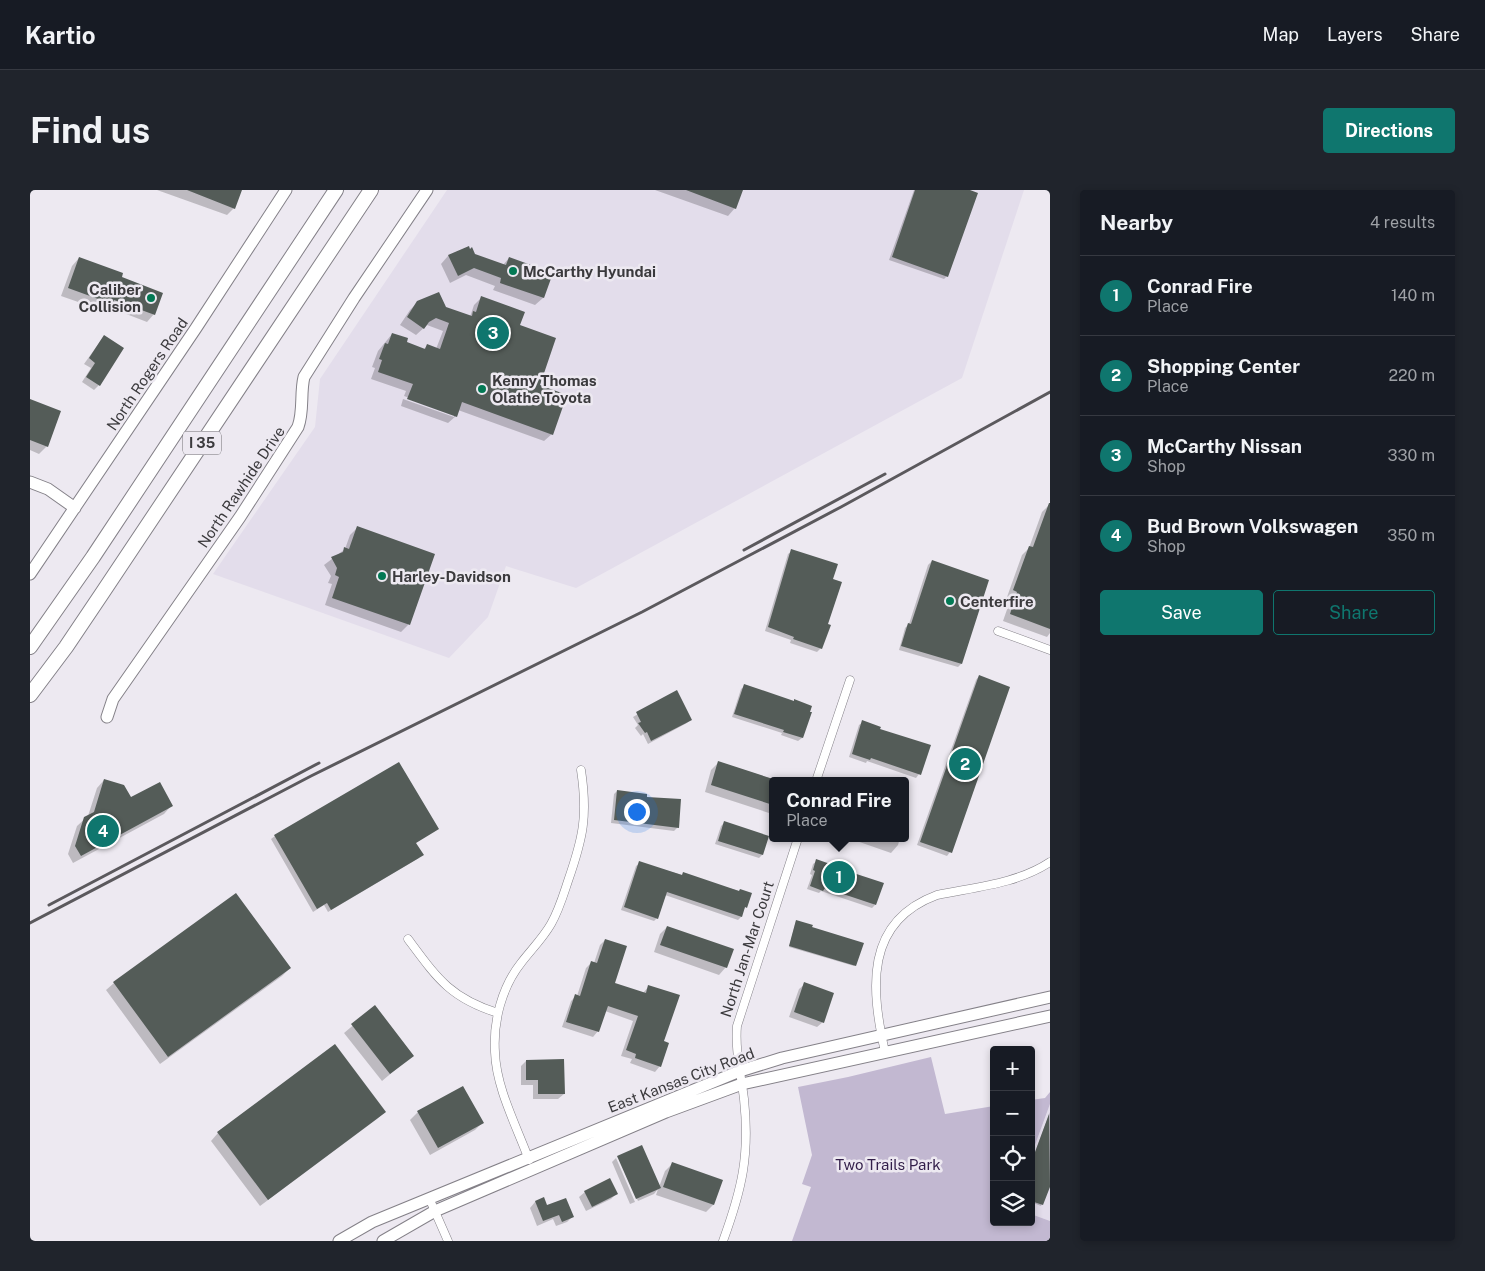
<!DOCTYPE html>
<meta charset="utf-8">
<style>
body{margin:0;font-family:"Public Sans",sans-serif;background:#20242c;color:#f1f3f6}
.controls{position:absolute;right:15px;bottom:15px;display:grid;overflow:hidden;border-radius:5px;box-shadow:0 2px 8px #0003}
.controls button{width:45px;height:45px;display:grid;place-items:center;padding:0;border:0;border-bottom:1px solid #363941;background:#171b24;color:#f1f3f6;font:25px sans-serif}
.you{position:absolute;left:606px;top:621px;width:18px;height:18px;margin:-12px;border:4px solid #fff;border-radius:50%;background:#1a73e8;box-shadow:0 0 0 8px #1a73e833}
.badge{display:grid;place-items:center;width:32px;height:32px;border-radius:50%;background:#0f766e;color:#fff;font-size:16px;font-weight:700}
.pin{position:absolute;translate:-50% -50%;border:2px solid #fff;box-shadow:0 1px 5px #0006}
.popup{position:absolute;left:739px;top:587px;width:140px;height:65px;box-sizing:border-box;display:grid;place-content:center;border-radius:5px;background:#171b24;filter:drop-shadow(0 1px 4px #0005);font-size:16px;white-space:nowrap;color:#9ea1a6}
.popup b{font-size:19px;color:#f1f3f6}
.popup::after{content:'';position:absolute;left:50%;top:100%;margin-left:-10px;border:10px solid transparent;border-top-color:#171b24}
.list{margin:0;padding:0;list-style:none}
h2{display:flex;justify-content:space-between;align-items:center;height:65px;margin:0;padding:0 20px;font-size:21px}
h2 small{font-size:16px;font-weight:400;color:#9ea1a6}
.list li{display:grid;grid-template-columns:32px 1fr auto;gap:15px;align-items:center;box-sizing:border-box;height:80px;padding:0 20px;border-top:1px solid #363941}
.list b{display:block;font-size:19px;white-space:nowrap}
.list p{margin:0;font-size:16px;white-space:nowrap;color:#9ea1a6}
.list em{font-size:16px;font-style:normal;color:#9ea1a6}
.actions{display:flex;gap:10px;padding:15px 20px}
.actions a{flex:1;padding:11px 0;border:1px solid #0f766e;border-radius:5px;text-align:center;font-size:18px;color:#0f766e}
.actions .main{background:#0f766e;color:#fff}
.icon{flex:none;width:28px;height:28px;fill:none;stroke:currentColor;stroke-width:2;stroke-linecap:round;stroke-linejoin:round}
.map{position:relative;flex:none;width:1020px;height:1051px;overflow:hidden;border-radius:5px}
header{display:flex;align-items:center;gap:30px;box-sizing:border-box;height:70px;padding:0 25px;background:#171b24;border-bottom:1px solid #363941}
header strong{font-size:24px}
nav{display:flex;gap:28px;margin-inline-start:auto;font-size:18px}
.intro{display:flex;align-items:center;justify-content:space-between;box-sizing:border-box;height:120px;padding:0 30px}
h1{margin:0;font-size:35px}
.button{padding:12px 22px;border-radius:5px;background:#0f766e;color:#fff;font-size:18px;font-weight:700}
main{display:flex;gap:30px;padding:0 30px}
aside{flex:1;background:#171b24;border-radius:5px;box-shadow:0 2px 8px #0003}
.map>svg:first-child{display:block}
.built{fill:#e3ddeb}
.green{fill:#c2b8d1}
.shadow{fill:#0003}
.building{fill:#545c58}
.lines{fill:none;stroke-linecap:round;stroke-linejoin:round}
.street-casing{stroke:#848188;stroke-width:9}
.secondary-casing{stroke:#848188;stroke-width:13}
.highway-casing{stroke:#848188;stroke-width:16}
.street{stroke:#fff;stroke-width:8}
.secondary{stroke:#fff;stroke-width:11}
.highway{stroke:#fff;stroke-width:14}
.rail{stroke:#5b595d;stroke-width:3}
.poi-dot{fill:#037954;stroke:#ede9f1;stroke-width:2}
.labels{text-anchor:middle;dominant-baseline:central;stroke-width:5;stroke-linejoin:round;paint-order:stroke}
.shield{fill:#ede9f1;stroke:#706e73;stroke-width:1}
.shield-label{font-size:14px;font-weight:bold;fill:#3b3a3d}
.poi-label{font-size:15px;font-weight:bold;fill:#3b3a3d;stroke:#ede9f1;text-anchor:start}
.street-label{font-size:15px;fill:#3b3a3d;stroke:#ede9f1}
.park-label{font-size:15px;fill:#331f4a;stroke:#ede9f1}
</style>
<header>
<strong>Kartio</strong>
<nav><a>Map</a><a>Layers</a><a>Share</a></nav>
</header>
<div class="intro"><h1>Find us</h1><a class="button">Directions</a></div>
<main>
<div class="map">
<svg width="1020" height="1051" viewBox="0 0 1020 1051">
<rect width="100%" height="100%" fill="#ede9f1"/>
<!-- built -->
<path class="built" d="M417,0H994L932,188L546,398L476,376L458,427L419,468L183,384L285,237L290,189Z
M1020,914V1031L1001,1024V966Z"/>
<!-- green -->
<path class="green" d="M901,867L915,924L964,916V1032H1001V1024L1020,1031V1051H762L781,997L772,994L782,965L768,897L818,887Z
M1020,902V914L1001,966V910L1015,908Z"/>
<!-- shadow -->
<path class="shadow" d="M127,0H210L204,18L197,25Z
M625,0H711L705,18L698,26Z
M884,0H936L917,86L914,89L859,70Z
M438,58L444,65L473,75L479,68L521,84L513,108L505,115L463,100L465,96L436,85L420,93L411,74L418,66Z
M49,68L90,88L124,124L117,132L78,117L74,121L31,106L42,76Z
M451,108L489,136L508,196L522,244L514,251L428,220L426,226L418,233L371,216L373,209L424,227V224L374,206L376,201L341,189L345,178L342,177L348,161L362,144L375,153L393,160L397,156L406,159L413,141L397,135L386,145L370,135L380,120L388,112L415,118L440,127L444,115Z
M74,146L69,195L64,200L52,192L61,178L54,174Z
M0,211L17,256L9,264L0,260Z
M1019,315L1020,443L1017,447L973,431L981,408L977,407L992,365L999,358L1012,322Z
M327,338L403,365L378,435L371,442L295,415L302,394L298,393L301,386L294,375L315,359L320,345Z
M762,361L802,389L796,435L791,458L787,462L760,453L761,450L735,441L758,364Z
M902,371L931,474L928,477L869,460L875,438L879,434L898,375Z
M949,486L920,662L917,666L887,655L946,490Z
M715,496L763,512L765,510L780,523L772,548L768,551L751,545L752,543L702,527L711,499Z
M647,501L661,529L657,533L618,554L613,544L611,546L605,538L608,535L603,527Z
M833,532L849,540L889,584L886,588L837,571L836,573L819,567L829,535Z
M689,572L748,591H743V623L742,624L675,602L681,580Z
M74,590L100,609L141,616L134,624L43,673L38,664L47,636L58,626L67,598Z
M587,601L615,608L648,637L644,641L581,633L584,604Z
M694,633L738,647L732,665L729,668L685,654L691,636Z
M407,639L385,653L389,668L298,722L294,715L283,722L241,649L245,646Z
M818,648H870L868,655L861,663Z
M787,671L845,715L842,718L791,701L789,703L777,699L782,685L780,684L783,674Z
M610,673L720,704L711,727L708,730L635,705L627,728L624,731L591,720L606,676Z
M766,731L781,737L825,775L824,776L759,757Z
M637,737L696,777L689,785L624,762L630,744Z
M575,750L584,794L613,803L619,796L632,852L630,876L625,882L600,873L602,869L591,866L603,831L575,821L568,841L563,847L532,837L541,811L546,806H547L556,778L561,773H564L570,755Z
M260,778L252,786L130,874L76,800L84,793Z
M775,794L793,832L787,837L759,827L769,799Z
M345,817L383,865L352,891L314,843Z
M496,871L534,904L528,909H503V895H491V876Z
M432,898L452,933L445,940L400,965L380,930L388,922Z
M355,922L347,929L230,1016L181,951L188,943Z
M1020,922V993L1011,1016L1001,1012V973Z
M611,957L629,997L635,981L642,974L692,991L683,1015L676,1022L626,1005L628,999L624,1004L608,1011L589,968H587Z
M586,968L605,1012L600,1014L582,972Z
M555,1002L587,1003L581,1009L556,1021L549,1007Z
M513,1009L517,1017L542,1027L537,1032L526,1036L523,1029L507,1036L500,1018L505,1012Z"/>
<!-- building -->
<path class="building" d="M157,0H212L205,19Z
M656,0H713L706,19Z
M885,0H940L948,3L918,87L862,67Z
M439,56L440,59L442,57L445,64L476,75L479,67L523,83L514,108L470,93L471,88L444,78L428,86L418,65Z
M49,67L93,83L92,87L133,103L125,125L84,110L82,114L38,98Z
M409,102L416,117L442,126L443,121L446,122L451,106L495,122L490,135L526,148L510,195L537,205L523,245L432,212L427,227L377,209L383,194L348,182L352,170L349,169L355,153L358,154L362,143L378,148L377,152L395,159L397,154L410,159L419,133L406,128L399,132L394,139L377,127L387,111Z
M74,145L94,158L70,196L56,187L65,173L59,168Z
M0,209L31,221L18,257L0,250Z
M1019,313H1020V439L980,424L987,402L983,400L999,356L1003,357Z
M327,336L405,364L380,435L302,408L309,387L305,385L307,378L301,367L313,362L314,357L319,359Z
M761,359L808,374L803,389L812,392L798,434L801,435L792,459L763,449L764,447L738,437Z
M902,370L959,390L932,474L871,456L878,433L881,434Z
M949,485L980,497L922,663L890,652Z
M714,494L764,511V509L782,516L780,522H782L773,548L753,542L754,540L704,524Z
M647,500L662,530L621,551L617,542L615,543L608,533L611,532L606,522Z
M832,530L851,537L850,539L901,555L891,585L841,568L840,570L822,564Z
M688,571L743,589V615L681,595Z
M369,572L409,639L386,653L394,665L301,720L297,713L287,719L244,645Z
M74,589L94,595L101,607L130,592L143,616L51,666L45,656L54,627L64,622Z
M587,600L617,604V607L651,609L649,638L584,630Z
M694,631L739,646L733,665L688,651Z
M786,669L803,675L802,676L854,693L846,715L795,698L793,701L780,696L785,681L783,680Z
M609,671L652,685L653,682L709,701L710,699L722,703L717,718L715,717L712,727L637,702L628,729L594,717Z
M206,703L261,778L138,867L83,792Z
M766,730L783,735L782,737L834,753L826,776L759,756Z
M637,736L704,759L697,778L630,755Z
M575,749L597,756L585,793L616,803L618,795L650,805L634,851L639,853L631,877L605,868L606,864L596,860L608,826L578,816L569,842L536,832L545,804L550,806L561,771L567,773Z
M774,792L804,803L794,833L764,822Z
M345,815L384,866L360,884L321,834Z
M305,854L356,922L238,1010L187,942Z
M534,869L535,904H508V890H496V870Z
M433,896L454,933L408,958L387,921Z
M1019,924L1020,997L1013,1015L1001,1011V973Z
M612,955L631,998L606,1009L587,966Z
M642,972L693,990L684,1015L633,997Z
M580,988L588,1004L562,1017L554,1001Z
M514,1007L517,1015L536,1008L544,1027L532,1032L529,1025L513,1031L505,1011Z"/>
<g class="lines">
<defs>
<path id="street" d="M968,441L1020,460
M786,591L820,490
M378,749C407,788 420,808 468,823
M855,862C841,799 834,732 907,705C945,697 987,694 1020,672
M499,970C487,937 466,898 465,862C463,831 472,797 491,773C501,760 513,748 521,734C529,720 533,706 538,691C553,648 558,626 551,580
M400,1010L418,1051
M693,1051C712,999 720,965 714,909C711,884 705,861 707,836L768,648"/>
<path id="secondary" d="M0,292L18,299L45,318
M0,384L166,138L256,0
M77,527L83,509L210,327L268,237C274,221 270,203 274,187L324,108L397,0
M309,1051L342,1032L710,881L752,868L1020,807
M353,1051L405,1021L636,922L712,894L1020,826"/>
<path id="highway" d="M0,457L63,367L306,0
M0,505L36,457L73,402L341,0"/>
</defs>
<!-- street casing -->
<use href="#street" class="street-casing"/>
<!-- secondary casing -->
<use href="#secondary" class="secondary-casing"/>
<!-- highway casing -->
<use href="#highway" class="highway-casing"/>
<!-- street -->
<use href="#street" class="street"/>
<!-- secondary -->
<use href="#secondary" class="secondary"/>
<!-- highway -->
<use href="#highway" class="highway"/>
<!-- rail -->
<path class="rail" d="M714,360L855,284
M19,715L289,573
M0,733L281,586L612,422L811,317L1020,202"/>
</g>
<!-- markers -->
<g class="poi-dot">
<circle cx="483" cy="81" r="5"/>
<circle cx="121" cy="108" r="5"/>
<circle cx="452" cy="199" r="5"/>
<circle cx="352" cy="386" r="5"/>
<circle cx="920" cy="411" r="5"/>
</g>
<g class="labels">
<!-- shield labels -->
<rect class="shield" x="153" y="241.5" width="38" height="23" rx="4"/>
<g class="shield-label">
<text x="172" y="253">I 35</text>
</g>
<!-- poi labels -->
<g class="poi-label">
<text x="493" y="81">McCarthy Hyundai</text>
<text x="111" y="99" text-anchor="end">Caliber<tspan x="111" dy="17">Collision</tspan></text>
<text x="462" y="190">Kenny Thomas<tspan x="462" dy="17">Olathe Toyota</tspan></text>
<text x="362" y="386">Harley-Davidson</text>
<text x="930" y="411">Centerfire</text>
</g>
<!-- street labels -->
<g class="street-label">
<text transform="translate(117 184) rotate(-56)">North Rogers Road</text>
<text transform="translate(211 297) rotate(-56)">North Rawhide Drive</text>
<text transform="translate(717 759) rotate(-72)">North Jan-Mar Court</text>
<text transform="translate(651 890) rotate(-21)">East Kansas City Road</text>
</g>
<!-- park labels -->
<g class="park-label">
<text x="858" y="974">Two Trails Park</text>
</g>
</g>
</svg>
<div class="controls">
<button>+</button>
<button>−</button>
<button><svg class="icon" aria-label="locate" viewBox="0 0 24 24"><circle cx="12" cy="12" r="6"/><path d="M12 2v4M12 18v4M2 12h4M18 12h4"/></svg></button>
<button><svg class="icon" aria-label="layers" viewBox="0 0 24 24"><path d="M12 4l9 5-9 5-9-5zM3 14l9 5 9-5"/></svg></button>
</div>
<div class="you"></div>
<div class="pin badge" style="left:809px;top:687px">1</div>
<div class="popup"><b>Conrad Fire</b>Place</div>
<div class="pin badge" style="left:935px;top:574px">2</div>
<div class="pin badge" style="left:463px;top:143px">3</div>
<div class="pin badge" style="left:73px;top:641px">4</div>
</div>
<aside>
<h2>Nearby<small>4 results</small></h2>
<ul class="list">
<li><span class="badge">1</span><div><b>Conrad Fire</b><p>Place</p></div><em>140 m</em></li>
<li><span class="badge">2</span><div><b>Shopping Center</b><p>Place</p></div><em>220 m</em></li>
<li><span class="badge">3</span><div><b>McCarthy Nissan</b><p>Shop</p></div><em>330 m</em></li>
<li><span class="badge">4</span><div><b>Bud Brown Volkswagen</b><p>Shop</p></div><em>350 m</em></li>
</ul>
<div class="actions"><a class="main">Save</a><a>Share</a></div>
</aside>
</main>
